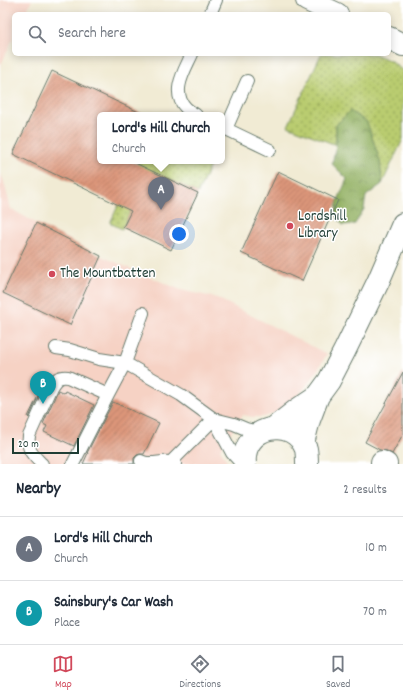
<!DOCTYPE html>
<style>
body{margin:0;font-family:Dekko,sans-serif;background:#f2f2f3;color:#1f2937}
.scale{position:absolute;left:12px;bottom:10px;width:67px;box-sizing:border-box;padding-left:4px;border:2px solid #1f3d34;border-top:0;font-size:11px;line-height:14px;white-space:nowrap;color:#1f3d34;-webkit-text-stroke:3px #fff;paint-order:stroke}
.you{position:absolute;left:179px;top:234px;width:14px;height:14px;margin:-10px;border:3px solid #fff;border-radius:50%;background:#1a73e8;box-shadow:0 0 0 6px #1a73e833}
.badge{display:grid;place-items:center;width:26px;height:26px;border-radius:50%;background:#d1495b;color:#fff;font-size:13px;font-weight:700}
.pin{position:absolute;translate:-50% -33px;filter:drop-shadow(0 1px 2px #0008)}
.pin::after{content:'';position:absolute;top:21px;width:14px;height:12px;background:inherit;clip-path:polygon(0 0,100% 0,50% 100%)}
.popup{position:absolute;left:97px;top:112px;width:128px;height:52px;box-sizing:border-box;display:grid;place-content:center;border-radius:6px;background:#fff;filter:drop-shadow(0 1px 3px #0005);font-size:13px;white-space:nowrap;color:#747a83}
.popup b{font-size:15px;color:#1f2937}
.popup::after{content:'';position:absolute;left:50%;top:100%;margin-left:-8px;border:8px solid transparent;border-top-color:#fff}
.list{margin:0;padding:0;list-style:none}
h2{display:flex;justify-content:space-between;align-items:center;height:52px;margin:0;padding:0 16px;font-size:17px}
h2 small{font-size:13px;font-weight:400;color:#747a83}
.list li{display:grid;grid-template-columns:26px 1fr auto;gap:12px;align-items:center;box-sizing:border-box;height:64px;padding:0 16px;border-top:1px solid #e0e1e3}
.list b{display:block;font-size:15px;white-space:nowrap}
.list p{margin:0;font-size:13px;white-space:nowrap;color:#747a83}
.list em{font-size:13px;font-style:normal;color:#747a83}
.icon{flex:none;width:22px;height:22px;fill:none;stroke:currentColor;stroke-width:2;stroke-linecap:round;stroke-linejoin:round}
.map{position:relative;flex:none;width:403px;height:464px;overflow:hidden}
.search{position:absolute;background:#fff;box-shadow:0 2px 10px #0003;left:12px;right:12px;top:12px;height:44px;display:flex;align-items:center;gap:10px;box-sizing:border-box;padding:0 14px;border-radius:6px;color:#747a83;font-size:15px}
.sheet{height:180px;background:#fff}
nav{display:flex;justify-content:space-around;align-items:center;box-sizing:border-box;height:56px;border-top:1px solid #e0e1e3;background:#fff;font-size:11px;color:#747a83}
nav a{display:grid;justify-items:center;gap:2px}
nav .on{color:#d1495b}
.map>svg:first-child{display:block}
.built{fill:#f6d2c4}
.grass{fill:url(#grass-dots);stroke:#6c8452}
.forest{fill:url(#forest-crowns);stroke:#58764b}
.building{fill:url(#building-hatch)}
.lines{fill:none;stroke-linecap:round;stroke-linejoin:round}
.service-casing{stroke:#687a6c;stroke-width:14}
.minor-casing{stroke:#687a6c;stroke-width:24}
.tertiary-casing{stroke:#687a6c;stroke-width:24}
.service{stroke:#fff;stroke-width:12}
.minor{stroke:#fff;stroke-width:22}
.tertiary{stroke:#fff;stroke-width:22}
.poi-dot{fill:#d1495b;stroke:#fff;stroke-width:1.5}
.labels{text-anchor:middle;dominant-baseline:central;stroke-width:3;stroke-linejoin:round;paint-order:stroke}
.poi-label{font-size:15px;fill:#1f3d34;stroke:#fff;text-anchor:start}
</style>
<div class="map">
<svg width="403" height="464" viewBox="0 0 403 464">
<defs>
<pattern id="grass-dots" width="8" height="8" patternUnits="userSpaceOnUse"><rect width="8" height="8" fill="#b9cc6f"/><path d="M2 2h.1M6 6h.1" fill="none" stroke="#96a75c" stroke-width="1.8" stroke-linecap="round"/></pattern>
<pattern id="forest-crowns" width="20" height="18" patternUnits="userSpaceOnUse"><rect width="20" height="18" fill="#92b062"/><path d="M2 6a3 3 0 1 1 6 0M12 15a3 3 0 1 1 6 0" fill="none" stroke="#779052"/></pattern>
<pattern id="building-hatch" width="6" height="6" patternUnits="userSpaceOnUse"><rect width="6" height="6" fill="#dc9579"/><path d="M-1 1l2-2M0 6l6-6M5 7l2-2" fill="none" stroke="#b27b64"/></pattern>
</defs>
<rect width="100%" height="100%" fill="#fff"/>
<filter id="ink" filterUnits="userSpaceOnUse"><feTurbulence type="fractalNoise" baseFrequency=".025" numOctaves="2"/><feDisplacementMap in="SourceGraphic" scale="8" xChannelSelector="R" yChannelSelector="G"/><feConvolveMatrix kernelMatrix="1 2 1 2 8 2 1 2 1" color-interpolation-filters="sRGB"/></filter>
<filter id="wash" filterUnits="userSpaceOnUse"><feTurbulence type="fractalNoise" baseFrequency=".012" numOctaves="4" result="noise"/><feDisplacementMap in="SourceGraphic" scale="16" xChannelSelector="R" yChannelSelector="G"/><feGaussianBlur stdDeviation="0.9" result="paint"/><feColorMatrix in="noise" values="0 0 0 0 0 0 0 0 0 0 0 0 0 0 0 0 0 1.4 0 .05"/><feComposite in="paint" operator="in"/></filter>
<g filter="url(#wash)">
<rect width="100%" height="100%" fill="#f1ebd4"/>
<!-- built -->
<path class="built" d="M0,0H32L25,14H14V36L0,67Z
M0,171L4,182L11,209L36,223L101,256L181,290L217,298L327,354L313,377L292,404L279,412L264,417H252L243,415L220,449L229,464H0Z"/>
<!-- grass -->
<path class="grass" d="M321,54H375L391,61L403,71V139L382,184L380,161L336,125V145L288,126Z
M139,161H212L198,193L150,170L122,229L110,223Z"/>
<!-- forest -->
<path class="forest" d="M350,111L367,122L380,161L382,184L366,196L364,209L355,224L343,225L335,216L338,200L347,179L332,164L336,145V125Z"/>
<g id="blocks">
<!-- building -->
<path class="building" d="M52,71L145,115H100V161H131L198,193L171,250L123,227L131,211L13,154Z
M278,171L338,200L302,281L241,253Z
M36,223L101,256L70,325L3,293Z
M403,372V434L392,454L387,451L380,450L365,442Z
M44,383L29,418L28,417Z
M58,390L64,393L65,391L94,405L74,446L44,432L47,426L43,424Z
M113,402L159,423L144,454H140L137,455L134,458V464H83L88,453H87Z"/>
</g>
</g>
<g filter="url(#ink)">
<use href="#blocks" fill-opacity="0" stroke="#687a6c" stroke-width="1"/>
<g class="lines">
<defs>
<path id="service" d="M210,14L216,0
M192,54C185,70 170,92 186,108C189,111 193,113 196,115
M222,127L270,150
M226,129L247,81
M56,348L70,350L99,359L125,363L181,395L214,419L234,424L246,429L259,432
M214,419L232,453L242,464
M141,461C143,462 145,463 148,463C158,464 165,459 175,464
M171,462L214,419
M42,464C32,454 27,451 29,436L51,387C56,379 58,376 68,377L108,395
M73,464L108,395L125,363L143,313"/>
<path id="minor" d="M307,0L337,14
M389,38L403,45
M382,462L386,464"/>
<path id="tertiary" d="M274,428L297,410L318,396
M303,443L309,420L318,396L329,381L345,350L378,282L403,224
M245,464C241,426 293,414 306,449C307,454 307,459 307,464"/>
</defs>
<!-- service casing -->
<use href="#service" class="service-casing"/>
<!-- minor casing -->
<use href="#minor" class="minor-casing"/>
<!-- tertiary casing -->
<use href="#tertiary" class="tertiary-casing"/>
<!-- service -->
<use href="#service" class="service"/>
<!-- minor -->
<use href="#minor" class="minor"/>
<!-- tertiary -->
<use href="#tertiary" class="tertiary"/>
</g>
</g>
<!-- markers -->
<g class="poi-dot">
<circle cx="290" cy="226" r="4"/>
<circle cx="52" cy="274" r="4"/>
</g>
<g class="labels">
<!-- poi labels -->
<g class="poi-label">
<text x="298" y="217">Lordshill<tspan x="298" dy="17">Library</tspan></text>
<text x="60" y="274">The Mountbatten</text>
</g>
</g>
</svg>
<div class="scale">20 m</div>
<div class="you"></div>
<div class="pin badge" style="left:161px;top:210px;background:#6b7280">A</div>
<div class="popup"><b>Lord's Hill Church</b>Church</div>
<div class="pin badge" style="left:43px;top:404px;background:#0f9aa8">B</div>
<div class="search"><svg class="icon" aria-label="search" viewBox="0 0 24 24"><circle cx="10" cy="10" r="6"/><path d="M15 15l6 6"/></svg>Search here</div>
</div>
<section class="sheet">
<h2>Nearby<small>2 results</small></h2>
<ul class="list">
<li><span class="badge" style="background:#6b7280">A</span><div><b>Lord's Hill Church</b><p>Church</p></div><em>10 m</em></li>
<li><span class="badge" style="background:#0f9aa8">B</span><div><b>Sainsbury's Car Wash</b><p>Place</p></div><em>70 m</em></li>
</ul>
</section>
<nav>
<a class="on"><svg class="icon" aria-label="map" viewBox="0 0 24 24"><path d="M3 6l6-2 6 2 6-2v14l-6 2-6-2-6 2zM9 4v14M15 6v14"/></svg>Map</a>
<a><svg class="icon" aria-label="directions" viewBox="0 0 24 24"><path d="M12 3l9 9-9 9-9-9zM9 14v-3h6M13 9l2 2-2 2"/></svg>Directions</a>
<a><svg class="icon" aria-label="saved" viewBox="0 0 24 24"><path d="M7 4h10v16l-5-4-5 4z"/></svg>Saved</a>
</nav>
